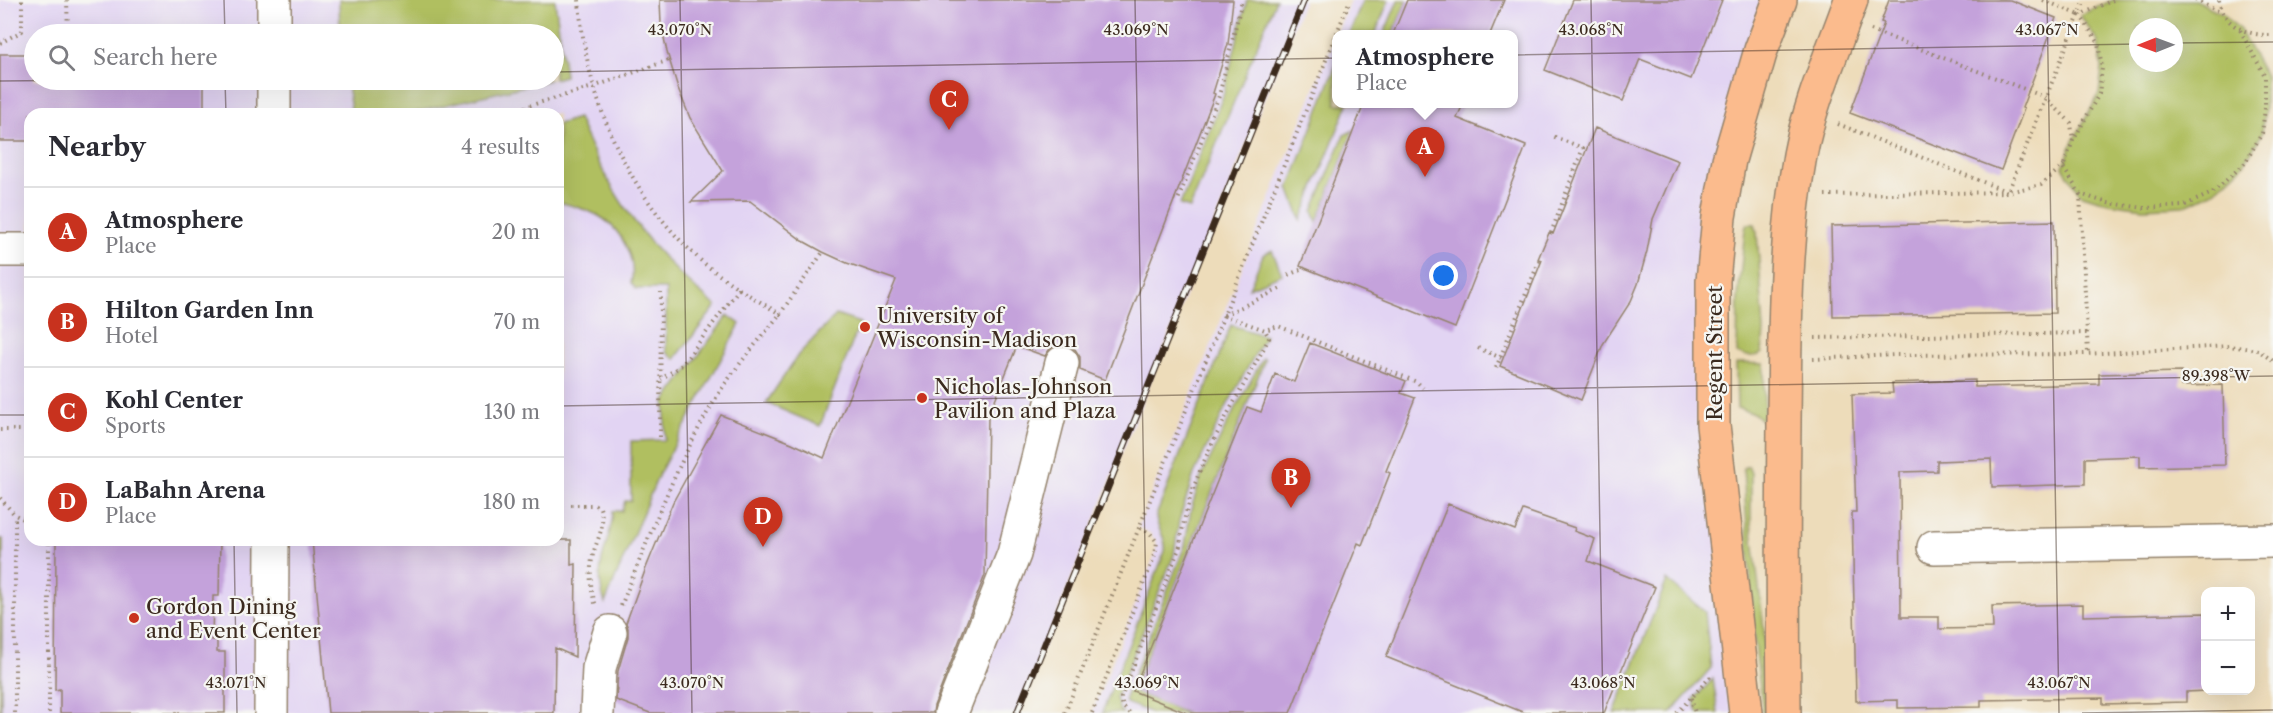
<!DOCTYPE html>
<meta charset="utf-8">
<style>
body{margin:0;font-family:"Libre Caslon Text",serif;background:#f7f7f7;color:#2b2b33}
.controls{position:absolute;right:18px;bottom:18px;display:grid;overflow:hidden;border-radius:12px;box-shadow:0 6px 24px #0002}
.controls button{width:54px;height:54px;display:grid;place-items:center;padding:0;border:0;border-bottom:2px solid #e1e1e2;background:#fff;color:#2b2b33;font:30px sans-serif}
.compass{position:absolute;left:2129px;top:18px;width:54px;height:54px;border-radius:50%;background:#fff;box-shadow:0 6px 24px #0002;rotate:269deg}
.you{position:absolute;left:1444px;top:276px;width:21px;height:21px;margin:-15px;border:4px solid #fff;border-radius:50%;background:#1a73e8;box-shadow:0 0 0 9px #1a73e833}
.badge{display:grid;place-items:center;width:39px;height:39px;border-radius:50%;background:#c8321e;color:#fff;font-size:20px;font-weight:700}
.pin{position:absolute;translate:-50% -50px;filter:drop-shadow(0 2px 3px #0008)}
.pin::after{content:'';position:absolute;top:32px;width:21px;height:18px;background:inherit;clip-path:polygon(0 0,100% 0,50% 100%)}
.popup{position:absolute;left:1332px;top:30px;width:186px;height:78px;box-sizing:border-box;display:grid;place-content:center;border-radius:12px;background:#fff;filter:drop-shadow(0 2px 4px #0005);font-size:20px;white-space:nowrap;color:#7c7c81}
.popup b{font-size:22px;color:#2b2b33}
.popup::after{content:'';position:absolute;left:50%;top:100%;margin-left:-12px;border:12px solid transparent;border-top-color:#fff}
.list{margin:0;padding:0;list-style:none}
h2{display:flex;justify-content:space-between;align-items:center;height:78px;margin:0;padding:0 24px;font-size:26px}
h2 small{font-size:20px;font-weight:400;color:#7c7c81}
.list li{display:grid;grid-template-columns:39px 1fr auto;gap:18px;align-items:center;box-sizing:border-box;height:90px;padding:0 24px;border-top:2px solid #e1e1e2}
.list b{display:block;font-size:22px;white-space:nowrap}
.list p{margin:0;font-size:20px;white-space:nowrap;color:#7c7c81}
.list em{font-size:20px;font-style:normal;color:#7c7c81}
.icon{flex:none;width:33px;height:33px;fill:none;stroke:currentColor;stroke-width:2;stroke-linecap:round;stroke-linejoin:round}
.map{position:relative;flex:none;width:2273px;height:713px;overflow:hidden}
.search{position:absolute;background:#fff;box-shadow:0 6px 24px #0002;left:24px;top:24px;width:540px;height:66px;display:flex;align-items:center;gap:15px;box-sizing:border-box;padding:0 21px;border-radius:33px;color:#7c7c81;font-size:22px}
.panel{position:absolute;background:#fff;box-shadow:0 6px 24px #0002;left:24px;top:108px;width:540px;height:438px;border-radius:18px}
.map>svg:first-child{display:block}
.built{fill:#e2d4f3;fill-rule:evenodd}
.green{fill:#b0bf61;stroke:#767440;stroke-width:1.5;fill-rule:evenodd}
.building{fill:#c4a2db}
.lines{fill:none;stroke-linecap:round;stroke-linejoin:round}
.minor-casing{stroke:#94836c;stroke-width:36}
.major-casing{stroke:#94836c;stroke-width:36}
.path{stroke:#94836c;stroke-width:4;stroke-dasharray:1.5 4.5;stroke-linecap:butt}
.minor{stroke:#fff;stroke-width:33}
.major{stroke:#fbbb8d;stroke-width:33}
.rail-casing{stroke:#3b2a1e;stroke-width:7}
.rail{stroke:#f6f6f2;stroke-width:4.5;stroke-dasharray:14;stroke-linecap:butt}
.ticks{fill:none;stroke:#3b2a1e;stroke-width:1.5;stroke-opacity:0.45}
.poi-dot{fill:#c8321e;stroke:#f6f6f2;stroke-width:2}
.labels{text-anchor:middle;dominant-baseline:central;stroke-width:4.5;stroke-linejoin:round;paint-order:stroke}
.poi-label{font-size:21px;fill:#3b2a1e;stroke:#f6f6f2;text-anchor:start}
.street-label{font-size:21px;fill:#3b2a1e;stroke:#f6f6f2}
.ticks-label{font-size:15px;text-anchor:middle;fill:#3b2a1e;stroke:#f6f6f2;stroke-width:4.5;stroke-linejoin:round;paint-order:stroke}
</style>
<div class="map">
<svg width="2273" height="713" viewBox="0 0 2273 713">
<rect width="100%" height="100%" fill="#f6f6f2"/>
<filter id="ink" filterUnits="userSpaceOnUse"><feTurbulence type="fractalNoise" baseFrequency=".0167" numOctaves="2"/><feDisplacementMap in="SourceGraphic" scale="12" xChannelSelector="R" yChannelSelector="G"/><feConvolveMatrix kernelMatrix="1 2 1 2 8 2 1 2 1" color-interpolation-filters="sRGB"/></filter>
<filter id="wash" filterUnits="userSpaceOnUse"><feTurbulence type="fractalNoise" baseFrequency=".008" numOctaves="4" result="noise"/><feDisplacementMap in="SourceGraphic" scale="24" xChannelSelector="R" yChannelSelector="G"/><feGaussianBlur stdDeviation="1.35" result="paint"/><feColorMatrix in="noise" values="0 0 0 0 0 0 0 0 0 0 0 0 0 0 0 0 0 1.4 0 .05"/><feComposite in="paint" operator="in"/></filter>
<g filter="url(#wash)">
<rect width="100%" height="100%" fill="#eddcba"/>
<!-- built -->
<path class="built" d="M0,0H1304L1017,713H0ZM34,34H554V80H34ZM30,114H558V540H30Z
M1350,0H1780L1713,281L1746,713H1092L1155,555L1157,542L1150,533L1138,527ZM1336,34H1514V104H1336Z"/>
<!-- green -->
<path class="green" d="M339,0H555L565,76L554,79V34H340Z
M1247,0H1276L1190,208L1180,205L1223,96Z
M1363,0H1389L1375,34H1349Z
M1398,0H1407L1394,31L1396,34H1384Z
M2113,0H2195L2222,13L2240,30L2265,76V108L2262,133L2245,163L2225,182L2212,193L2183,206L2144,208L2108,203L2080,194L2063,167L2073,141L2099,94L2102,68L2098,42L2080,15ZM2138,27H2174V63H2138Z
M1336,65V104H1348L1301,220L1289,188Z
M346,80H550L408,114H352Z
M578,118C610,195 650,253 716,306L675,359L666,352V289H636L631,283C634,272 632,261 628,251C614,217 591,210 558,202V124Z
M1354,130L1317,222L1313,211L1344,135Z
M1747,224H1755L1757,233L1764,331L1762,353C1757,357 1743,357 1737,353L1738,298L1745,229Z
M1272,250L1282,274L1249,288L1263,255Z
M728,315L740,324L659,474L605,603C591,563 611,547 613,511H622L625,501H631V441L665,440V401Z
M836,315L860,323L820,426L766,403L798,355Z
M1231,325L1265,336L1222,415L1194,474L1179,521L1174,555L1116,697L1119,709L1123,713H1102L1165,551C1167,537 1156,529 1156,516Z
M1263,358L1265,359L1133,691L1187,713H1152L1126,703L1125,698L1185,545L1191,509L1201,477L1226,426Z
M1741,363L1764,364V423L1755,414L1737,408L1736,364Z
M1748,466L1751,473V523L1764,629L1768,713H1763L1755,643L1743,468Z
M0,539H3L1,713H0Z
M1667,580L1705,612L1711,668L1671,713H1614Z
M1713,679L1718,713H1698L1694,699Z"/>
<g id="blocks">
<!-- building -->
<path class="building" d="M660,0H1233L1228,44L1213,93L1215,94L1105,380L1080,370V357L1075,349L1067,345H1056L1049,350L1045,356L1017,346L988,417L985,575L934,706L933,713H650L616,700L618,671L628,637V628L626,623L646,568L673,502L721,415L792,443L824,458L896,280L847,263L823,252L803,241L750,201L691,202L723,171L690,118L678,88L667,52L661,24Z
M1407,0H1504L1490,34H1393Z
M1573,0H1722L1691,79L1640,59L1623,101L1545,70Z
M1889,0H2010L2056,18L2022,108L2024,109L2001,170L1850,113L1884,23L1881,22Z
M0,54H34V80L204,81V112H194V114H30V141H0Z
M1364,104H1463L1457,118L1526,146L1455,328L1300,266Z
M1595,128L1678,161L1653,219L1647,251L1638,284L1631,301L1603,344L1581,400L1500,366L1542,260L1538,259L1549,233L1553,234Z
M2054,221L2055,313L1833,316L1831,226Z
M1310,343L1406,381L1401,393L1415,398L1386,471L1390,473L1362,545L1358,543L1290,713H1187L1133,691L1247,407L1261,412L1275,374L1294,382Z
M2181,372V386L2223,385L2225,465L2140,467V456L2085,458V484L1992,487L1991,459L1937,461V471L1900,472L1901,617H1939V629L1993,628L1992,606L2083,604V616L2205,613V691L2186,692V702L2103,704V698L1981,700V707L1898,708V700L1856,701L1852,512H1856L1852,394L1893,393L1892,383L1975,380V387L2099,384V374Z
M1448,504L1515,530L1523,510L1575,528L1574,531L1595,539L1588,561L1655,587L1604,713H1525L1386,657Z
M56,540H220L219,596H213L212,640H217V652H225V713H60V689L55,690Z
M312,540H571V565L576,564L575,657L555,648L554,713H328Z"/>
</g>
</g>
<g filter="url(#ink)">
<use href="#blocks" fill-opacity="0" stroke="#94836c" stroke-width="1.5"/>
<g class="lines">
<defs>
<path id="minor" d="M274,34V0
M274,114V80
M0,250H30
M1934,547L2273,541
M271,713L272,540
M597,713L599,668L610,632
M951,713L1014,554L1062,363"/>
<path id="major" d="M1746,713L1713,425V281L1719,217L1729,160L1761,50L1780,0
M1784,713C1783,616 1783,519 1784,422C1785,333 1784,243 1800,155C1810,102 1833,51 1851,0"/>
</defs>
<!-- minor casing -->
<use href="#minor" class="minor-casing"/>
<!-- major casing -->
<use href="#major" class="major-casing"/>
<!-- path -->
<path class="path" d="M67,0L68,34
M579,0C585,95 625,190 695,255C708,268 724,278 739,289L682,365L661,379
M2043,0L2080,15
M2113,0L2080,15L2098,42L2102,68L2099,94L2073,141L2063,167L2080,194L2108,203L2144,208L2183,206L2212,193L2245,163L2262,133L2265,108V76L2240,30
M2195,0L2222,13
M2219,0C2223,27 2249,36 2273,35
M1871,30L2045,97L2071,123L2073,141
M0,43L22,31V0
M501,114L593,87L669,60
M1838,124L2008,192L2085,0
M2080,194L2088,354
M1825,195L2008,192L2041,185L2064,165
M1174,199L1178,200L1219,96L1242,0
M1551,233L1583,148L1552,136
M1288,275L1305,268
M739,289L780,314L823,252
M1223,315L1265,330L1278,326L1417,382L1423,388
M1224,315L1282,288
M1815,338L2087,333
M1478,348L1501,358
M1813,359L1895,355L2084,354L2229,346L2258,350L2273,361
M1496,368L1540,259
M0,430H30
M660,437L661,292
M0,498L15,515L30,522
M571,505H595L600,508C606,526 598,537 593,554C589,572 590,589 596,606
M621,606C650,535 676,464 716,398C734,368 759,341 780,314
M1691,698L1695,713
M15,713V515
M49,713V540
M1065,713L1350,0
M1092,713L1155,555L1157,542L1150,533L1138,527
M1130,713L1123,707L1121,698L1180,546C1188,470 1235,405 1269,338L1265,330
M1677,713L1712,675"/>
<!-- minor -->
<use href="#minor" class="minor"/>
<!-- major -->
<use href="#major" class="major"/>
<defs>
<path id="rail" d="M1017,713L1304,0"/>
</defs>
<!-- rail casing -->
<use href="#rail" class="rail-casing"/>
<!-- rail -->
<use href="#rail" class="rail"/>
</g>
</g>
<!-- ticks -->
<path class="ticks" d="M224,0L225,34M680,0L692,713M1135,0L1148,713M1591,0L1603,713M2047,0L2059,713M2174,43L2273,42M554,72L2138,44M225,80L226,114M0,81L101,80M558,406L2273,376M0,415H30M234,540L237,713M2082,713L2273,710"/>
<!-- markers -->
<g class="poi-dot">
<circle cx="865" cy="327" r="6"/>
<circle cx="922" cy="398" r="6"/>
<circle cx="134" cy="618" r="6"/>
</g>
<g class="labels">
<!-- poi labels -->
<g class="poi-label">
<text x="877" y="315">University of<tspan x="877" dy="24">Wisconsin-Madison</tspan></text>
<text x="934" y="386">Nicholas-Johnson<tspan x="934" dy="24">Pavilion and Plaza</tspan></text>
<text x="146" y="606">Gordon Dining<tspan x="146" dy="24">and Event Center</tspan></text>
</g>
<!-- street labels -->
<g class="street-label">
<text transform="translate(1714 353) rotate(-90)">Regent Street</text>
</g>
</g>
<g class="ticks-label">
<text x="680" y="35">43.070°N</text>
<text x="1136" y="35">43.069°N</text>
<text x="1591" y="35">43.068°N</text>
<text x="2047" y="35">43.067°N</text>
<text x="2216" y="381">89.398°W</text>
<text x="236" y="688">43.071°N</text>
<text x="692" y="688">43.070°N</text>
<text x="1147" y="688">43.069°N</text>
<text x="1603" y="688">43.068°N</text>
<text x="2059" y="688">43.067°N</text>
</g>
</svg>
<div class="controls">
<button>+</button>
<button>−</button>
</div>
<svg class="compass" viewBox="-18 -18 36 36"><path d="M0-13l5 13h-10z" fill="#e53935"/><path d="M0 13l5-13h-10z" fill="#7c7c81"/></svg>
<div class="you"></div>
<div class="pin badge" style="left:1425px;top:177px">A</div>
<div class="popup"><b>Atmosphere</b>Place</div>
<div class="pin badge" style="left:1291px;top:508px">B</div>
<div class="pin badge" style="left:949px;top:130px">C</div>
<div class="pin badge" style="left:763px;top:547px">D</div>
<div class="search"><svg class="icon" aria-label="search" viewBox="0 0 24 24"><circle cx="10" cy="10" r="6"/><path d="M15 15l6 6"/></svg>Search here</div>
<section class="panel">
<h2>Nearby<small>4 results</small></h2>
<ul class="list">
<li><span class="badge">A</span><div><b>Atmosphere</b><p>Place</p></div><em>20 m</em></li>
<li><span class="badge">B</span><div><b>Hilton Garden Inn</b><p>Hotel</p></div><em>70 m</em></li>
<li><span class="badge">C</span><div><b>Kohl Center</b><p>Sports</p></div><em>130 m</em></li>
<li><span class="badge">D</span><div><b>LaBahn Arena</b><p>Place</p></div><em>180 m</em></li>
</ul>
</section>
</div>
